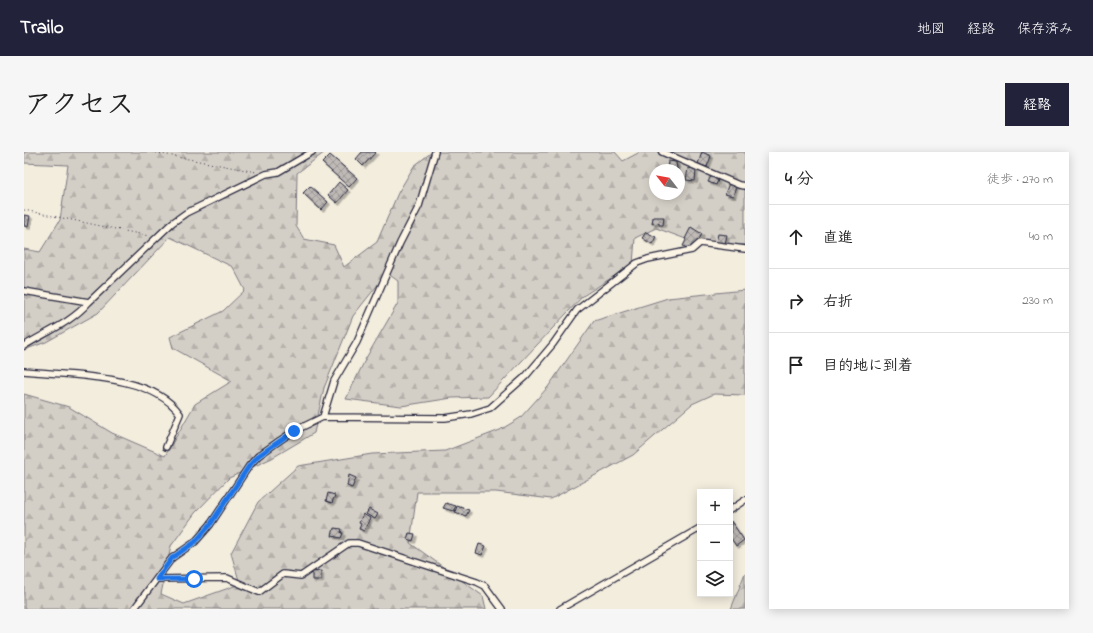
<!DOCTYPE html>
<html lang="ja">
<meta charset="utf-8">
<style>
body{margin:0;font-family:"Indie Flower","Klee One",sans-serif;background:#f6f6f6;color:#222}
.controls{position:absolute;right:12px;bottom:12px;display:grid;overflow:hidden;border-radius:0px;box-shadow:0 2px 10px #0003}
.controls button{width:36px;height:36px;display:grid;place-items:center;padding:0;border:0;border-bottom:1px solid #e0e0e0;background:#fff;color:#222;font:20px sans-serif}
.compass{position:absolute;left:625px;top:12px;width:36px;height:36px;border-radius:50%;background:#fff;box-shadow:0 2px 10px #0003;rotate:301deg}
.stop{position:absolute;width:12px;height:12px;margin:-9px;border:3px solid #1a73e8;border-radius:50%;background:#fff}
.stop.end{background:#1a73e8;border-color:#fff;box-shadow:0 1px 4px #0008}
.list{margin:0;padding:0;list-style:none}
h2{display:flex;justify-content:space-between;align-items:center;height:52px;margin:0;padding:0 16px;font-size:17px}
h2 small{font-size:13px;font-weight:400;color:#767676}
.list li{display:grid;grid-template-columns:26px 1fr auto;gap:12px;align-items:center;box-sizing:border-box;height:64px;padding:0 16px;border-top:1px solid #e0e0e0}
.list b{display:block;font-size:15px;white-space:nowrap}
.list em{font-size:13px;font-style:normal;color:#767676}
.icon{flex:none;width:22px;height:22px;fill:none;stroke:currentColor;stroke-width:2;stroke-linecap:round;stroke-linejoin:round}
.map{position:relative;flex:none;width:721px;height:457px;overflow:hidden;border-radius:0px}
header{display:flex;align-items:center;gap:24px;box-sizing:border-box;height:56px;padding:0 20px;background:#22223b;color:#fff}
header strong{font-size:19px}
nav{display:flex;gap:22px;margin-inline-start:auto;font-size:14px}
.intro{display:flex;align-items:center;justify-content:space-between;box-sizing:border-box;height:96px;padding:0 24px}
h1{margin:0;font-size:28px}
.button{padding:10px 18px;border-radius:0px;background:#22223b;color:#fff;font-size:14px;font-weight:700}
main{display:flex;gap:24px;padding:0 24px}
aside{flex:1;background:#fff;border-radius:0px;box-shadow:0 2px 10px #0003}
.map>svg:first-child{display:block}
.forest{fill:url(#forest-firs);stroke:#7b7880;fill-rule:evenodd}
.building{fill:url(#building-cross-hatch);stroke:#22223b;filter:url(#shadow)}
.lines{fill:none;stroke-linecap:round;stroke-linejoin:round}
.minor-casing{stroke:#22223b;stroke-width:8}
.path{stroke:#22223b;stroke-width:1;stroke-dasharray:1 3;stroke-linecap:butt}
.minor{stroke:#fcf5e5;stroke-width:5.5}
.route{stroke:#1a73e8;stroke-width:5}
</style>
<header>
<strong>Trailo</strong>
<nav><a>地図</a><a>経路</a><a>保存済み</a></nav>
</header>
<div class="intro"><h1>アクセス</h1><a class="button">経路</a></div>
<main>
<div class="map">
<svg width="721" height="457" viewBox="0 0 721 457">
<defs>
<pattern id="forest-firs" width="22" height="20" patternUnits="userSpaceOnUse"><rect width="22" height="20" fill="#d4cfc6"/><path d="M5 1l3.5 6h-7zM16 11l3.5 6h-7z" fill="#b6b1ab"/></pattern>
<pattern id="building-cross-hatch" width="8" height="8" patternUnits="userSpaceOnUse"><rect width="8" height="8" fill="#bfbab6"/><path d="M0 0l8 8M0 8l8-8" fill="none" stroke="#9b9795"/></pattern>
<filter id="shadow"><feDropShadow dx="2.5" dy="2.5" stdDeviation="0" flood-color="#0004"/></filter>
</defs>
<rect width="100%" height="100%" fill="#f3edde"/>
<filter id="ink" filterUnits="userSpaceOnUse"><feTurbulence type="fractalNoise" baseFrequency=".025" numOctaves="2"/><feDisplacementMap in="SourceGraphic" scale="8" xChannelSelector="R" yChannelSelector="G"/><feConvolveMatrix kernelMatrix="1 2 1 2 8 2 1 2 1" color-interpolation-filters="sRGB"/></filter>
<g filter="url(#ink)">
<!-- forest -->
<path class="forest" d="M0,0H301L273,21L272,74L280,87L310,93L320,115L353,90L374,41L390,14L408,0H591L599,9L616,0H721V93L670,90L632,76L611,86L609,112L559,144L464,245L428,246L377,254L322,247L342,206L374,151V129L363,121L329,164L300,236L290,281L248,306L205,326L171,361L147,394L137,442L160,452L216,432L207,401L234,350L274,314L348,302L421,299L476,278L496,266L524,235L570,169L644,146L721,138V243L690,242L668,252L609,303L527,347L472,340H393L386,391L459,444L462,457H0V242L45,255L88,281L141,304L171,252L208,229L149,196L146,185L199,159L221,138L209,115L146,85L74,161L22,190L0,198V97L16,100L36,68L44,13L0,11ZM631,18H655V42H631Z
M721,421V457H707Z"/>
<!-- building -->
<path class="building" d="M338,0H352L339,14L332,7Z
M678,0L687,4L683,15L674,12Z
M306,3L333,26L325,35L298,11Z
M644,9L652,10L653,18H643Z
M664,16L672,17L671,29L662,28Z
M687,24L694,28L692,33L684,30Z
M315,30L324,38L313,51L304,43Z
M705,31L712,34L709,44L701,42Z
M286,34L304,50L297,58L279,41Z
M0,63L6,64L4,75L0,74Z
M629,65H640L639,73H635V71L628,72Z
M667,75L678,82L672,93L670,92L667,98L659,94L662,88L661,87Z
M622,80L632,85L628,92L618,86Z
M694,82L703,83L701,92L692,90Z
M325,323L332,326L328,336L323,334Z
M304,341L311,343L308,351L302,349Z
M422,351L432,354L429,359L419,356Z
M433,354L445,358L442,364L431,360Z
M345,357L354,362L351,367L342,362Z
M339,362L346,366L340,379L335,377L337,372L335,371Z
M707,369L720,388L712,394L706,385Z
M310,376L318,377L317,381H319L317,386L308,384Z
M385,381L391,382L389,389L383,387Z
M455,392L462,394L458,403L452,401Z
M297,419V428H288V420Z"/>
<g class="lines">
<defs>
<path id="minor" d="M638,0L715,33L721,34
M0,139L65,150L148,71L162,61L242,22L254,20L288,0
M0,194C22,180 47,171 65,150
M0,219C45,224 128,221 156,262L142,295
M299,265L310,229L333,190L376,91L395,54L411,0
M706,358L721,348
M133,427L203,426L235,440L259,422L277,424L325,391H334L453,430L461,434L478,457
M110,457L148,406L171,390L186,373L225,314L234,304L255,289L270,279L299,265L421,266L447,262L466,256L502,224L529,192L553,158L613,111L624,107L668,98L676,91L721,97
M536,457L676,376"/>
</defs>
<!-- minor casing -->
<use href="#minor" class="minor-casing"/>
<!-- path -->
<path class="path" d="M128,0L232,20
M0,58L125,84"/>
<!-- minor -->
<use href="#minor" class="minor"/>
</g>
</g>
<g class="lines" filter="url(#ink)">
<!-- route -->
<path class="route" d="M170,427H133L148,406L171,390L186,373L225,314L234,304L270,279"/>
</g>
</svg>
<div class="controls">
<button>+</button>
<button>−</button>
<button><svg class="icon" aria-label="layers" viewBox="0 0 24 24"><path d="M12 4l9 5-9 5-9-5zM3 14l9 5 9-5"/></svg></button>
</div>
<svg class="compass" viewBox="-18 -18 36 36"><path d="M0-13l5 13h-10z" fill="#e53935"/><path d="M0 13l5-13h-10z" fill="#767676"/></svg>
<div class="stop" style="left:170px;top:427px"></div>
<div class="stop end" style="left:270px;top:279px"></div>
</div>
<aside>
<h2>4 分<small>徒歩 · 270 m</small></h2>
<ul class="list">
<li><svg class="icon" aria-label="ahead" viewBox="0 0 24 24"><path d="M12 20V5M6 11l6-6 6 6"/></svg><div><b>直進</b></div><em>40 m</em></li>
<li><svg class="icon" aria-label="right" viewBox="0 0 24 24"><path d="M7 20v-9h11M14 6l5 5-5 5"/></svg><div><b>右折</b></div><em>230 m</em></li>
<li><svg class="icon" aria-label="arrive" viewBox="0 0 24 24"><path d="M6 21V4h12l-3 4 3 4H6"/></svg><div><b>目的地に到着</b></div></li>
</ul>
</aside>
</main>
